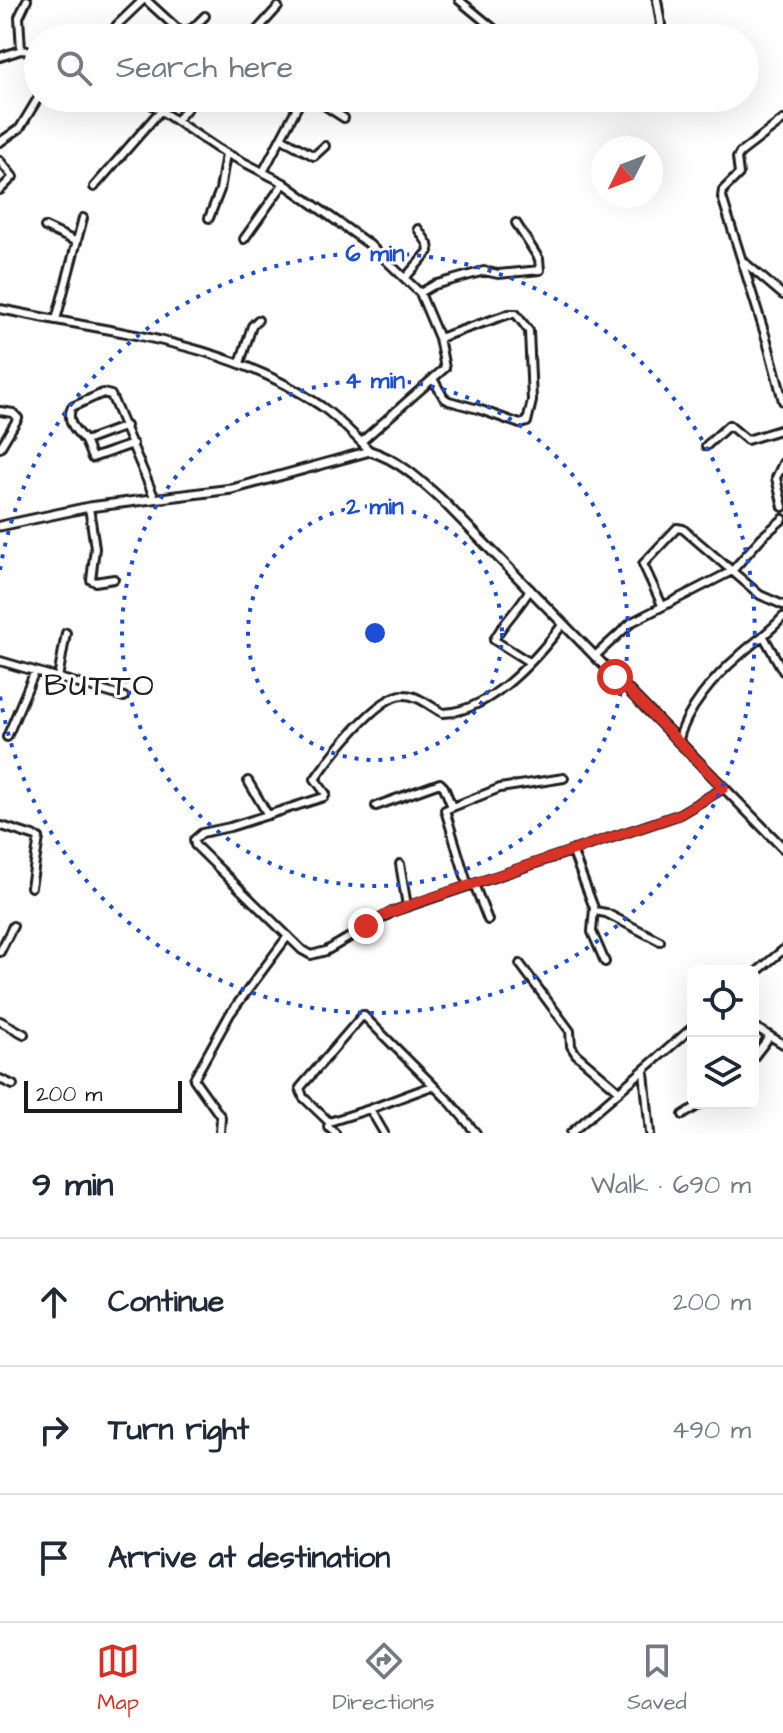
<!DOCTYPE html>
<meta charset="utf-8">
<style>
body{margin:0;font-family:"Architects Daughter",sans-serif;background:#f2f2f3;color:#1f2937}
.controls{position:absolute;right:24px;bottom:24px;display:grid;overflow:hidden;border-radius:12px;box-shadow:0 8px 32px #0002}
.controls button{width:72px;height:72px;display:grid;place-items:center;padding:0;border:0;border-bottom:2px solid #e0e1e3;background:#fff;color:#1f2937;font:40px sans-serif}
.compass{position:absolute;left:591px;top:136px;width:72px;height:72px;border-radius:50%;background:#fff;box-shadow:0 8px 32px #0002;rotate:228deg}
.scale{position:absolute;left:24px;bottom:20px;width:158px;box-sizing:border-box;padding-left:8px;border:4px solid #1c1c1c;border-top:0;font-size:22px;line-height:28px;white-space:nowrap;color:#1c1c1c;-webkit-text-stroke:6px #fff;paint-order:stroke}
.stop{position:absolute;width:24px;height:24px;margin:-18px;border:6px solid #d93025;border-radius:50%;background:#fff}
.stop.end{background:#d93025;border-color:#fff;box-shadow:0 2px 8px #0008}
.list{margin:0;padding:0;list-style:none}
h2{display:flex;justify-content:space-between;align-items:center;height:104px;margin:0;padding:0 32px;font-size:34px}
h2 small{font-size:26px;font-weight:400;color:#747a83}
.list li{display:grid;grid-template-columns:52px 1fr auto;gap:24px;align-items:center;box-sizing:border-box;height:128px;padding:0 32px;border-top:2px solid #e0e1e3}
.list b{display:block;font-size:30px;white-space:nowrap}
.list em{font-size:26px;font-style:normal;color:#747a83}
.icon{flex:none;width:44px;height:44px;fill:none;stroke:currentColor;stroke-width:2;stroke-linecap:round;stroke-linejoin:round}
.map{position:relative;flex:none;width:783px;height:1133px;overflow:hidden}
.search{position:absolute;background:#fff;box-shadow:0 8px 32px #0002;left:24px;right:24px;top:24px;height:88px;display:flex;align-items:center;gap:20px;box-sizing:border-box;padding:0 28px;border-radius:44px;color:#747a83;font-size:30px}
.sheet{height:488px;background:#fff}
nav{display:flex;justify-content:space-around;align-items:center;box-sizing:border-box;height:112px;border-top:2px solid #e0e1e3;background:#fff;font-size:22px;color:#747a83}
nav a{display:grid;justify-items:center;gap:4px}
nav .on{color:#d93025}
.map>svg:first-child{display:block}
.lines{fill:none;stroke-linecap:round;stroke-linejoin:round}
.minor-casing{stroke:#1c1c1c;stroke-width:12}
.tertiary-casing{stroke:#1c1c1c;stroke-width:13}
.minor{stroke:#fff;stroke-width:6}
.tertiary{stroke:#fff;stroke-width:7}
.route{stroke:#d93025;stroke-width:10}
.ring{fill:none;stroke:#1d4ed8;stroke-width:4;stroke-dasharray:4 8}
.labels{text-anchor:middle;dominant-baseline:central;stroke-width:6;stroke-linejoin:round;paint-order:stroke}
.quarter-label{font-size:32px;letter-spacing:2px;fill:#1c1c1c;stroke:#fff}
.centre{fill:#1d4ed8;stroke:#fff;stroke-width:4}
.ring-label{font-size:24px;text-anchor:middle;font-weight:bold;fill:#1d4ed8;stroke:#fff;stroke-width:6;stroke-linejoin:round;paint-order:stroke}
</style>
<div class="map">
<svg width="783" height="1133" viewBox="0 0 783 1133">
<rect width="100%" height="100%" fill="#fff"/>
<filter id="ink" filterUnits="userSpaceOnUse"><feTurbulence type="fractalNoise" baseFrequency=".0125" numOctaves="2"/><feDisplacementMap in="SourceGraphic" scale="16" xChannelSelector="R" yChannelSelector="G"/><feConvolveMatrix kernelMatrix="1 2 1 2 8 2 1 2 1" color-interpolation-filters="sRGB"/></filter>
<g filter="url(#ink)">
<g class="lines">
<defs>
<path id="minor" d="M146,0L182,33L193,28L205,16
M459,0L505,38
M109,38L117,25L143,0
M250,38L278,7
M656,38L661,24L657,0
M21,50L38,52
M0,57L21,50L19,17L27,0
M142,98L218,149L282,182L370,245L420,293L439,338L445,368L362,441
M313,98L344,118
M783,120L740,153L737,158L739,174L723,190L722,197L767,341L783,401
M176,121L196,98
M281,138L314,156L325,146
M0,142L20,128L38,98
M0,161L13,177L0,190
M263,172L302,98
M94,187L161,110
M209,218L220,190L226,154
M45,227L77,242
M244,239L284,183
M743,261L783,295
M405,278L429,251L428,244L418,229
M420,293L434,285L484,271L498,274L540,270L539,259L516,223
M0,309L56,320L83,218
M56,320C149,337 241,351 321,406C339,419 354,435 370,451
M240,363L252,326L258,320
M433,379L444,398L449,401L478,409L520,424L527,422L532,401L529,331L516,314H509L439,338
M0,411L13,413L18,418L0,448
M126,426L85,441L92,458L133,444
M85,441C76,431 65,421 72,407L103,393L111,395L155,499
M706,446L729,425L747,440L783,429
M783,463L776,478L783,507
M89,507L95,548L91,580L95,582L114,579
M662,605L643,564L677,528L683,529L732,571L762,537L783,519
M563,624C537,658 490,712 443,713C431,707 418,695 404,695C378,694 329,759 315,779L326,794L324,797L230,827L202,833L194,840L195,845L302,950L311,955L326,951L394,911L678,815L724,788
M764,637L783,671
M595,656L632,622L732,571L760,595L783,605
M0,661L124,697
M529,662L494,640C504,621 520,608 530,589
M58,678L66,633
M7,737L35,671
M678,742C686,710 714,677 740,655C754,642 770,632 783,617
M248,781L268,815
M376,806L440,783L444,787L452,807
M2,826L39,838L31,887
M572,850L594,908L592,932L605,962
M400,864L407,906
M474,884L488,920
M468,886L445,810L500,788L564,778
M595,911L606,913L660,941
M0,952L13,926
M520,964L570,1031L571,1046L576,1054L619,1091
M753,975L783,950
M0,1021L24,1034
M753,1026L770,1036L753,1058
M770,1036L783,1044
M644,1072L650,1133
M0,1079L13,1085
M370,1109L384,1133
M683,1115L702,1103
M329,1122L370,1109L432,1086
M220,1133L221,1117L194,1079L230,1014L288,936
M335,1133L328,1127L329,1122L303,1097L300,1088L363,1015L450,1102L476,1133
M571,1133L693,1027"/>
<path id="tertiary" d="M0,526L89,507L232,489L370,451C399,460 420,480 442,500L783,848"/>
</defs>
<!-- minor casing -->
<use href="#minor" class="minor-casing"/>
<!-- tertiary casing -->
<use href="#tertiary" class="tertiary-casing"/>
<!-- minor -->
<use href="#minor" class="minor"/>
<!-- tertiary -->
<use href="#tertiary" class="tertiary"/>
</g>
</g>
<g class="lines" filter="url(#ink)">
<!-- route -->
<path class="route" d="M366,926L387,914L413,904L678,815L724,788L615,677"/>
</g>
<!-- distance rings -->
<g class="ring">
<circle cx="375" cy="633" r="127"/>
<circle cx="375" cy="633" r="253"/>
<path d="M0 570A380 380 0 1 1 0 696"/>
</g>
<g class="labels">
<!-- quarter labels -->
<g class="quarter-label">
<text x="100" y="685">BUTTO</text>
</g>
</g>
<circle cx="375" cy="633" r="12" class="centre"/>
<g class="ring-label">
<text x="375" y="261">6 min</text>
<text x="375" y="388">4 min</text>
<text x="375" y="514">2 min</text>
</g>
</svg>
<div class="controls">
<button><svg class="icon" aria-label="locate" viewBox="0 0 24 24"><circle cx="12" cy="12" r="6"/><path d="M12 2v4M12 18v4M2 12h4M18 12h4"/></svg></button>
<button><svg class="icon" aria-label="layers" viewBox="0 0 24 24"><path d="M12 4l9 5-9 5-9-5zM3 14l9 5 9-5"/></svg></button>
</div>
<svg class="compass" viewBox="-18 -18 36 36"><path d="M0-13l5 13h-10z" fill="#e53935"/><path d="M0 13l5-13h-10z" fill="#747a83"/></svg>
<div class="scale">200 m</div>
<div class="stop" style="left:615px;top:677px"></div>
<div class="stop end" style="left:366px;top:926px"></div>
<div class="search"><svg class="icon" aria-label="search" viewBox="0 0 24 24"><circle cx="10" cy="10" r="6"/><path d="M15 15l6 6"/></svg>Search here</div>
</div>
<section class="sheet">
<h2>9 min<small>Walk · 690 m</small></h2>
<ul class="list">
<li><svg class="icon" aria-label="ahead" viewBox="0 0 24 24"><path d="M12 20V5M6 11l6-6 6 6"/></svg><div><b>Continue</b></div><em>200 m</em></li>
<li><svg class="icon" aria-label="right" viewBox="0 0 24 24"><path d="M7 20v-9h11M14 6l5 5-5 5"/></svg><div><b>Turn right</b></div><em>490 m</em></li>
<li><svg class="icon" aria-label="arrive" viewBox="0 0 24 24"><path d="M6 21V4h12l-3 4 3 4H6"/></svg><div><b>Arrive at destination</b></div></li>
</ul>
</section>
<nav>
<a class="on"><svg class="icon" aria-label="map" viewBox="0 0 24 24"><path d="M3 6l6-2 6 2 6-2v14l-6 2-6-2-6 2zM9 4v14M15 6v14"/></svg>Map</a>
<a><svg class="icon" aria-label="directions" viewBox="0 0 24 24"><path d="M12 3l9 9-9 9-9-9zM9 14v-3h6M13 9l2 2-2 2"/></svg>Directions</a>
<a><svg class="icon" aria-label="saved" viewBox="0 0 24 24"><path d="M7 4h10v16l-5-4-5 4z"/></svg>Saved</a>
</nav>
